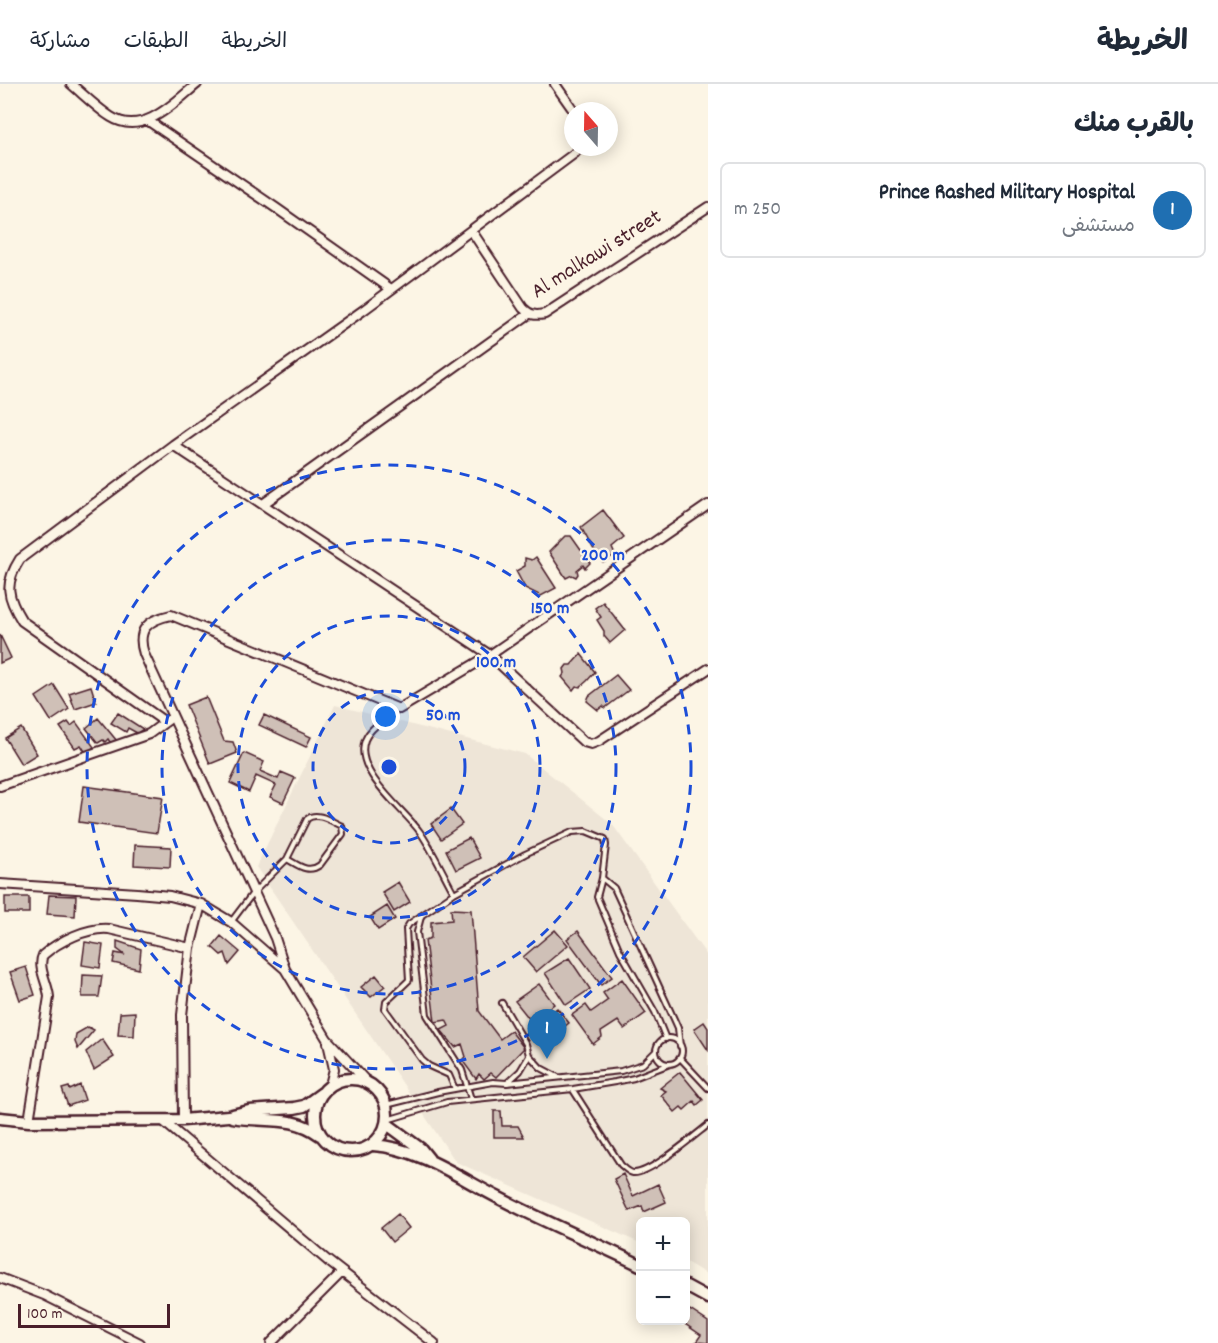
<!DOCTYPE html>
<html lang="ar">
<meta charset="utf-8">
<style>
body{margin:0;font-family:Dekko,"Playpen Sans Arabic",sans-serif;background:#f2f2f3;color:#1f2937;direction:rtl}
.controls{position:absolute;right:18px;bottom:18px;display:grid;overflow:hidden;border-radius:9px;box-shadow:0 3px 15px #0003}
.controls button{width:54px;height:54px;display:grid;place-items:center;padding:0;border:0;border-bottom:2px solid #e0e1e3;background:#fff;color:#1f2937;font:30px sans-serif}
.compass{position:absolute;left:564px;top:18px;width:54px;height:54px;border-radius:50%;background:#fff;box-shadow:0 3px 15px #0003;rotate:340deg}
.scale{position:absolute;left:18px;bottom:15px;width:152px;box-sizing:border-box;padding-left:6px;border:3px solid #4a1f2b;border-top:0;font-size:16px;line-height:21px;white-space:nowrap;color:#4a1f2b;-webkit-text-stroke:4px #fcf5e5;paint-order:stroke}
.you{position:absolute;left:386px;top:633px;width:21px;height:21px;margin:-15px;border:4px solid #fff;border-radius:50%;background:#1a73e8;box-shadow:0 0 0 9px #1a73e833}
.badge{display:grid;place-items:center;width:39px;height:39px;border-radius:50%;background:#1f6fb2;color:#fff;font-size:20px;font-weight:700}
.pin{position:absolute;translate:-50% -50px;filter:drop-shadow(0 2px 3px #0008)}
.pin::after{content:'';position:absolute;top:32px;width:21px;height:18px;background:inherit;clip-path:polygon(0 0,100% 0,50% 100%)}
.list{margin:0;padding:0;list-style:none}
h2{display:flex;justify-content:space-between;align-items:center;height:78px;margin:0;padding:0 24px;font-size:26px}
h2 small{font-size:20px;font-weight:400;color:#747a83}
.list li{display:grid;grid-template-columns:39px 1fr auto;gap:18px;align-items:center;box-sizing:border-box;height:96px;margin:0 12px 12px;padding:0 12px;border:2px solid #e0e1e3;border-radius:9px}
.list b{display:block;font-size:22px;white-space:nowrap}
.list p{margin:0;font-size:20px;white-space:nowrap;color:#747a83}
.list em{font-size:20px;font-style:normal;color:#747a83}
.map{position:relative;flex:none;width:708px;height:1259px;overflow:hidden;direction:ltr}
header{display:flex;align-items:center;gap:36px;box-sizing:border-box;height:84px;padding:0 30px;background:#fff;border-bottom:2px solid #e0e1e3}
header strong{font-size:28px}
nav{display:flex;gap:33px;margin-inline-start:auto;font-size:21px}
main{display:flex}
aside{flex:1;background:#fff}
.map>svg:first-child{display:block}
.built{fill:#eee5d7}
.building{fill:#cfc0b7;stroke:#4a1f2b;stroke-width:1.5}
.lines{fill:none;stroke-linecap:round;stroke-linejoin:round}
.lane-casing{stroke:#4a1f2b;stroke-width:8}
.street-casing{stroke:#4a1f2b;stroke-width:12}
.secondary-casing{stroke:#4a1f2b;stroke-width:15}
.lane{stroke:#fcf5e5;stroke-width:4}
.street{stroke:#fcf5e5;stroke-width:8}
.secondary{stroke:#fcf5e5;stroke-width:10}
.ring{fill:none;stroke:#1d4ed8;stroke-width:3;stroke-dasharray:10 8}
.labels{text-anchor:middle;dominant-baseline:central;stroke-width:4.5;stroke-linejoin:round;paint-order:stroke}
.street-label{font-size:22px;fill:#4a1f2b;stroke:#fcf5e5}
.centre{fill:#1d4ed8;stroke:#fcf5e5;stroke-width:3}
.ring-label{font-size:18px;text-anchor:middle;font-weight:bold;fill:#1d4ed8;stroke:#fcf5e5;stroke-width:4.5;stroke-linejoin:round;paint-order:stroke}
</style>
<header>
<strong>الخريطة</strong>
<nav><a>الخريطة</a><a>الطبقات</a><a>مشاركة</a></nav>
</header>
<main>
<aside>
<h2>بالقرب منك<small></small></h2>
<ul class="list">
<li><span class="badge">1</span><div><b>Prince Rashed Military Hospital</b><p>مستشفى</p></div><em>250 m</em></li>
</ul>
</aside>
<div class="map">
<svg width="708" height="1259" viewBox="0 0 708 1259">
<rect width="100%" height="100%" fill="#fcf5e5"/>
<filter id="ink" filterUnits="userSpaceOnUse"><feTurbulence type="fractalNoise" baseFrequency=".0167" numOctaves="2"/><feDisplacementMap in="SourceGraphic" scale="12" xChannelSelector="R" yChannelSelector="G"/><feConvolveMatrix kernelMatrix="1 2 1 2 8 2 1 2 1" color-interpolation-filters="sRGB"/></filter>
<g filter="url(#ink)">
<!-- built -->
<path class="built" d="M335,621L525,670L612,740L708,873V1191L686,1178V1138H640V1159L456,1078L256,783Z"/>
<!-- building -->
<path class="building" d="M603,426L624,454L612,464L615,471L603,478L593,465L581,443Z
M565,452H571L590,479L585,484L583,481L577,486L578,490L576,493L572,491L566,494L549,468Z
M536,473L556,504L541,512L525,504L516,487L525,482V474L532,476Z
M603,518L625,546L610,559L604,552V547L597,536L601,533L595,524Z
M0,551L11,574L0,579Z
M581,570L595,588L587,597L580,603L576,602L573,606L562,593L565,589L564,585L567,581H571Z
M616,591L629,606L605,624L603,622L598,626L587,617L589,612Z
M54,601L69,625L51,637L36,613Z
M91,602L96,618L75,625L69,609Z
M206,613L224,657L233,658L237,669L210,680L186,621Z
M118,629L143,645L137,649L128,644L126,648L111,639Z
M264,631L311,653L306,663L259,641Z
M98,634L117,657L112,661L108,655L105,658L103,656L98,659L86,644Z
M68,638L71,642L76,638L94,663L86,669L81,661L75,664L60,643Z
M21,644L37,670L21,680L5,654Z
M244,669L264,678L260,687L278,695L281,688L295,694L283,719L270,713L276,701L256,692L249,708L230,699Z
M84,702L163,713L157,749L79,738Z
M451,725L462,740L441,755L431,740Z
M469,754L480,774L456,786L446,766Z
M135,761L171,763L170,783L134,781Z
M398,798L410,818L394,828L382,808Z
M49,811L76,812L75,832L47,830Z
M5,813H29V829H5Z
M387,822L395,835L378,846L370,833Z
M451,825L471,826L479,927L500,955L511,947L524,964L496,993L491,989L484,995L479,990L476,995L462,976L466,973L462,960L455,963L441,946L449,942L446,936L435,938L425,856L431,854V838L452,836Z
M555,846L568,861L536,888L523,873Z
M578,847L612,893L601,901L567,855Z
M221,852L240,868L229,881L225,869L221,871L212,863Z
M117,857L141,865L139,885L113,879L115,869L125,871L117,865Z
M85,858L103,861L100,884L82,881Z
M569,874L590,905L566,921L545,889Z
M26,883L35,911L20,916L10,888Z
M83,891L102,892L99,913H82Z
M376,891L385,902L371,913L361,903Z
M622,895L646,929L624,945L618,937L601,948L602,953L593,960L572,931L586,921L591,928L608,916L603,909Z
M539,900L554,920L531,937L515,917Z
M557,924L569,939L546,957L534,943Z
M135,928L134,952L118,951L120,929Z
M704,938L708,944V966L694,945Z
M88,943L94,946L78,965L75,958L76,950Z
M102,955L114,973L94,986L86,968Z
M680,988L703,1016L697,1021L694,1017L684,1026L681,1023L675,1028L661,1011L666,1007L660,1004Z
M80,1001L85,1016L68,1022L62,1005L69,1003L70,1006Z
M494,1027H501L502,1042H518L524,1053H494Z
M623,1090L633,1112L658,1100L666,1118L644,1128L642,1122L629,1127L614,1095Z
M398,1130L409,1144L392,1158L381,1144Z
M690,1226L708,1238V1259L696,1258L701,1251L682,1238L686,1236V1233Z"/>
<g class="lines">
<defs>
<path id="lane" d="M399,625C387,634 371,642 365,656C353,688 404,725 420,748C433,767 443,789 454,809
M602,794L614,804L674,935L678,944L680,962
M421,833L417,848L427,931L462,986L471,1015
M231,838L253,809L287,775L307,735C317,727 331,737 342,742L343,750L320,781C308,790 298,781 287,775
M502,919L526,960L529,971L541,984L558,993
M656 967a13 13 0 1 1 26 0a13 13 0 1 1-26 0Z
M680,974L708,1004
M508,998L520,987L529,972
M455,1005L449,991L429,982L422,976L385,925L386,918L409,896L406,845L409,840L454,809L525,770L572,748L586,747L605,755L606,761L602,794L597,813L620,867L655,928L666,955
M573,1006L621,1081C625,1084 628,1088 633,1089C649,1091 694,1052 708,1041
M386,1021L438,1008L493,998L507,999L621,987L643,980L656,967
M387,1036L447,1018L573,1005L615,998L634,994L670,980"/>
<path id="street" d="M71,0C84,11 97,24 111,33C143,53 175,18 197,0
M555,0L574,27
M147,36L276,124L391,205
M471,146L523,224C530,231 535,232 545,230L708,123
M173,361L490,571L584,658L591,660L599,657L708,585
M263,420L529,230
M165,638L22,537C7,513 4,500 20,475L173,361L365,225L575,69L579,63
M0,702L149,650L168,636
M0,800L137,809L170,812L201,820L231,838L285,885L327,955L366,997
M285,885L275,854L144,570C136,545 148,536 171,531L399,625L490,571L708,421
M328,959L334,985L330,1001
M183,1036L182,931L190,864L201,820
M29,1037L49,913C48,899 37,884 43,871C59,857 88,843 109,845L190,864
M163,1037L328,1177L434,1259
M0,1194L44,1211L140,1259
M271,1259L342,1188"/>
<path id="secondary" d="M315 1031a36 36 0 1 1 72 0a36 36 0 1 1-72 0Z
M232,1033C264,1039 292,1030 320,1051
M0,1034L29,1037L183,1036L228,1032L249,1027L294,1024L304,1022L322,1009
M387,1040L421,1065L429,1075
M373,1061C419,1064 458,1093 499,1114C545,1138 593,1158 640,1181
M686,1202L708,1214"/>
</defs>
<!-- lane casing -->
<use href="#lane" class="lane-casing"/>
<!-- street casing -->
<use href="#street" class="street-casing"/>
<!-- secondary casing -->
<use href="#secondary" class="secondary-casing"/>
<!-- lane -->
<use href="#lane" class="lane"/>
<!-- street -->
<use href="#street" class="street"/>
<!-- secondary -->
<use href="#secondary" class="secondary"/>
</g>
</g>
<!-- distance rings -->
<g class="ring">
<circle cx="389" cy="683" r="76"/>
<circle cx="389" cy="683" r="151"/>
<circle cx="389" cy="683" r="227"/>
<circle cx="389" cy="683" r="302"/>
</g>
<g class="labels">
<!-- street labels -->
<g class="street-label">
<text transform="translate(597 171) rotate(-32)">Al malkawi street</text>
</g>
</g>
<circle cx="389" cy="683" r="9" class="centre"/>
<g class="ring-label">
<text x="603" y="476">200 m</text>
<text x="550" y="529">150 m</text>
<text x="496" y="583">100 m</text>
<text x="443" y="636">50 m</text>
</g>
</svg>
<div class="controls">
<button>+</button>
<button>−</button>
</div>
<svg class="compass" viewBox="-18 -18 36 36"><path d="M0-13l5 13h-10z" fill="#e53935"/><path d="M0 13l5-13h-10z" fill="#747a83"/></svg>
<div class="scale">100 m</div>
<div class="you"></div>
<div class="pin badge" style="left:547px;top:975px">1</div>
</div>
</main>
